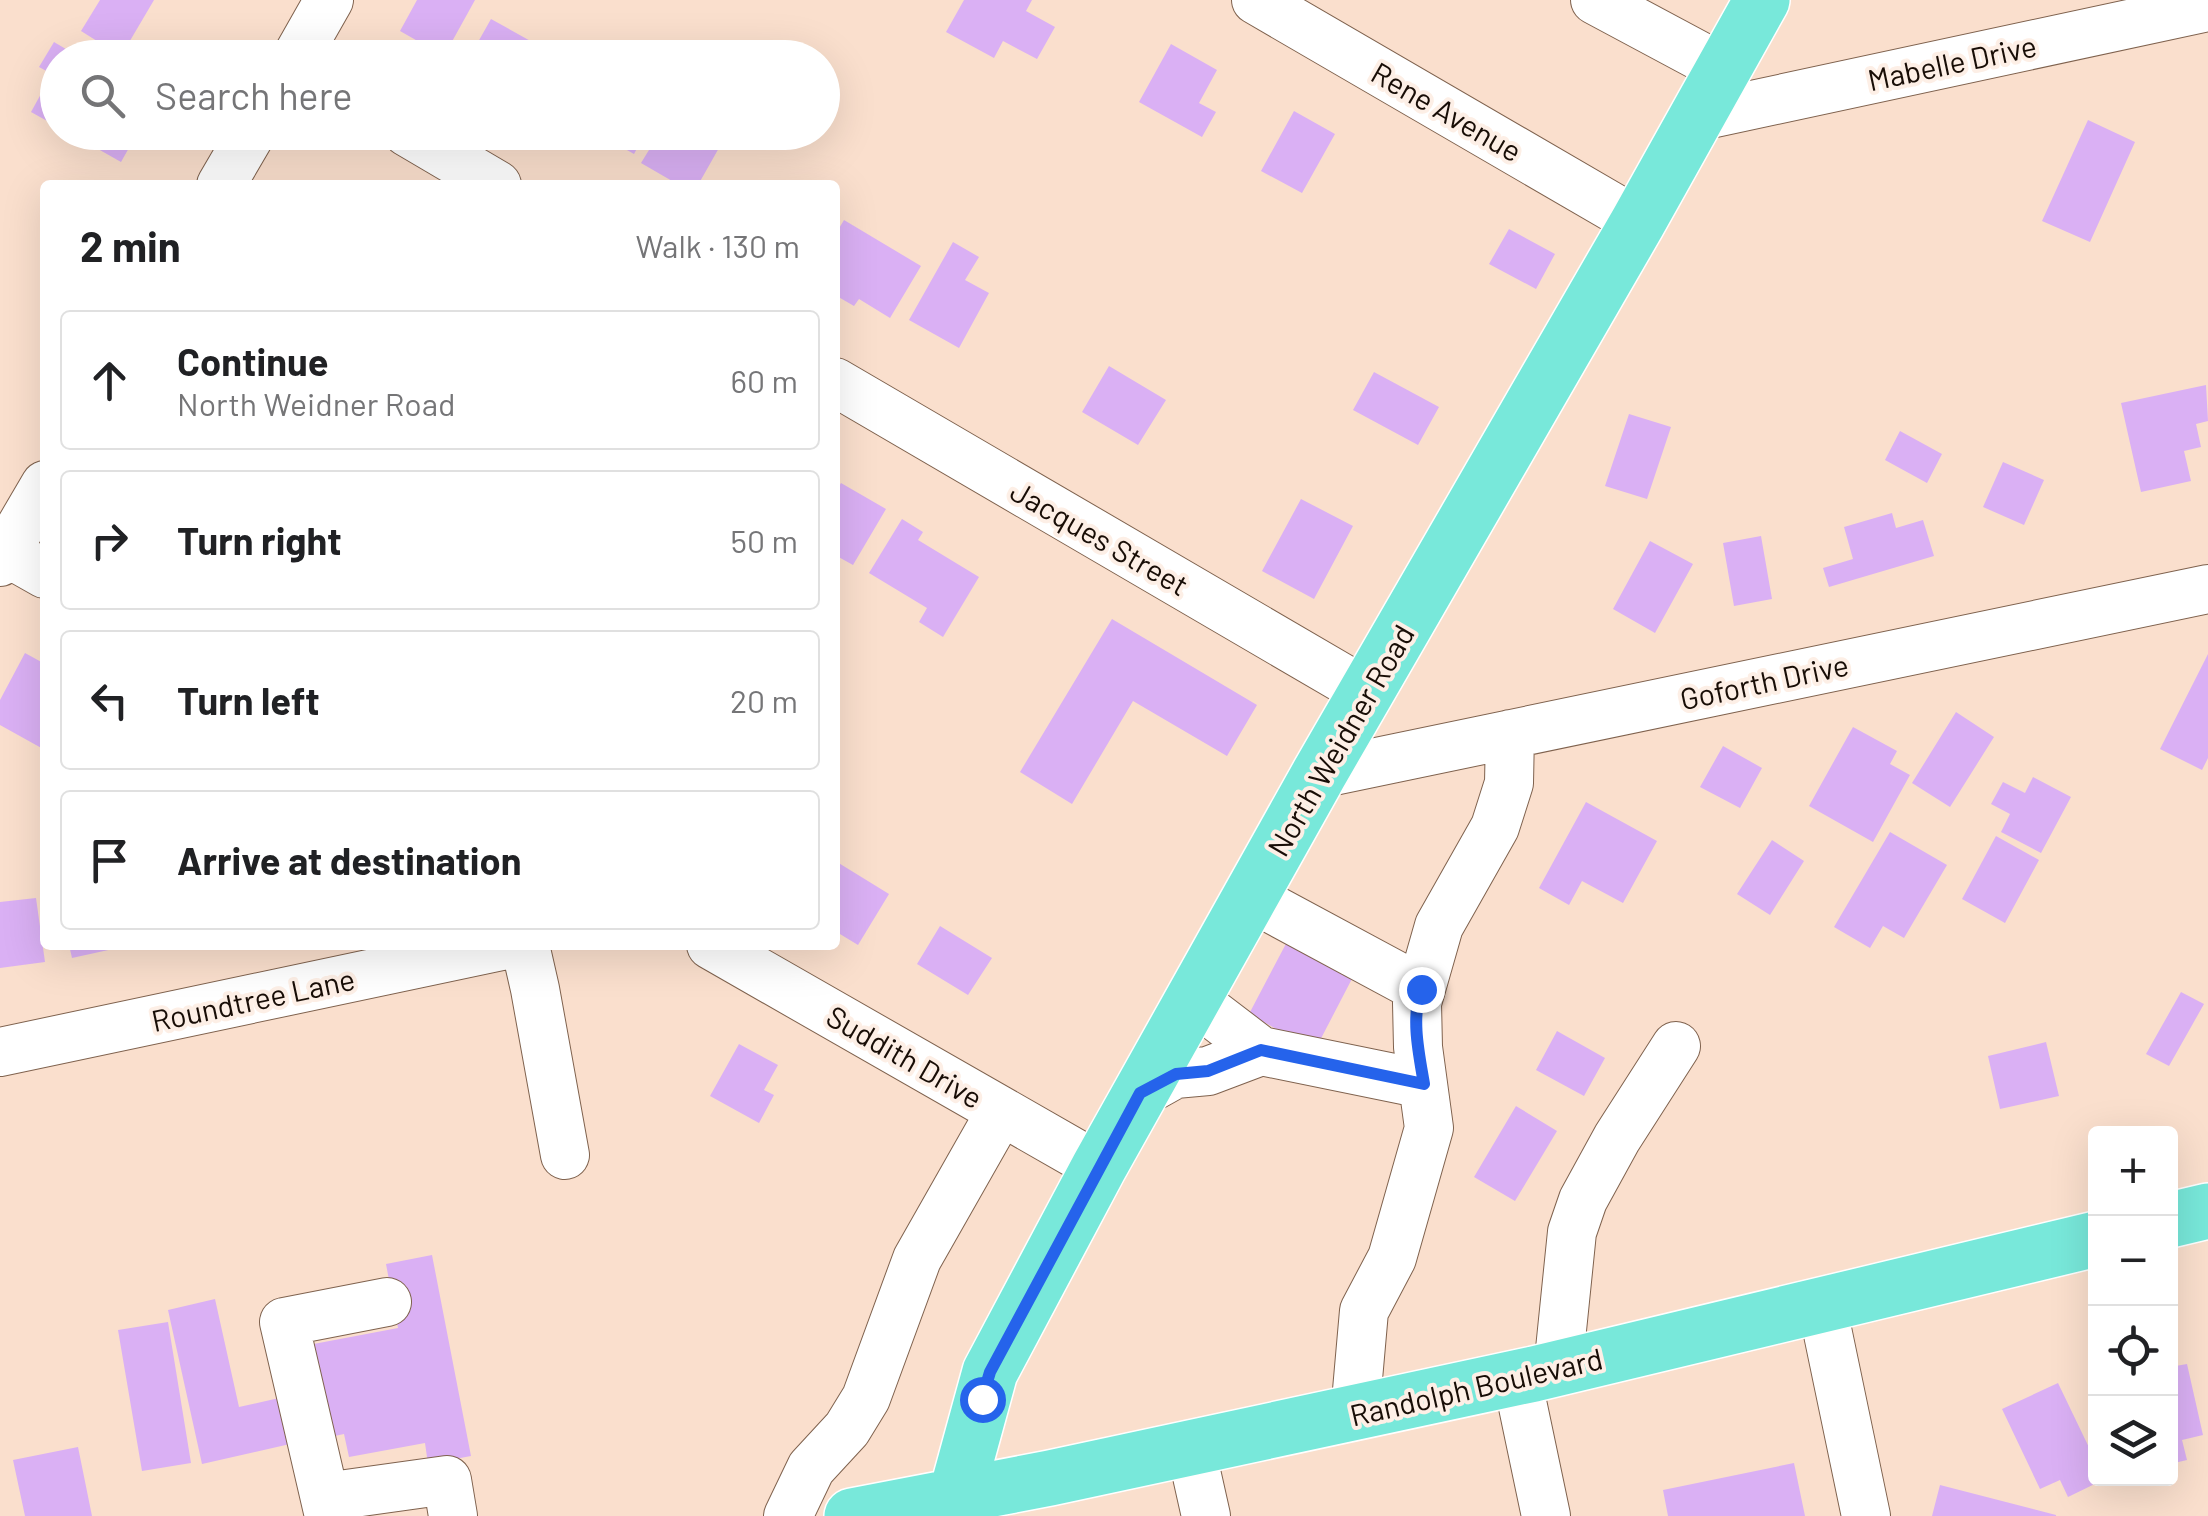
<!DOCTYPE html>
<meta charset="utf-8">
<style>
body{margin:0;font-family:Barlow,sans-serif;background:#f6f6f6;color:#202124}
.controls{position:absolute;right:30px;bottom:30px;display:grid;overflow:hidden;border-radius:10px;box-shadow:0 10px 40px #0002}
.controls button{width:90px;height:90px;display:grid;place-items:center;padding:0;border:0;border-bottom:2px solid #e0e0e0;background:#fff;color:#202124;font:50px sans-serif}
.stop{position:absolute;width:30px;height:30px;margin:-22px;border:8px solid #2563eb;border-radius:50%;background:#fff}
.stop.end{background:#2563eb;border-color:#fff;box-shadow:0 2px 10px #0008}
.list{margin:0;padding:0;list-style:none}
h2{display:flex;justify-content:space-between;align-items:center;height:130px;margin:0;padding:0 40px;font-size:42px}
h2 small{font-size:32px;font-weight:400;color:#757577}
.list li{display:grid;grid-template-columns:65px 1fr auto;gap:30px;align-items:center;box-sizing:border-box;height:140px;margin:0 20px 20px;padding:0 20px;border:2px solid #e0e0e0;border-radius:10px}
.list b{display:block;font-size:38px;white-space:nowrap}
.list p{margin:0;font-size:32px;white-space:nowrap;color:#757577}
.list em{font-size:32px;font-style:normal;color:#757577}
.icon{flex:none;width:55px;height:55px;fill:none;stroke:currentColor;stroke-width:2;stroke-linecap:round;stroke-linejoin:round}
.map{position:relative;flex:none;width:2208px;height:1516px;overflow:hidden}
.search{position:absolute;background:#fff;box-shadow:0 10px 40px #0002;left:40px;top:40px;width:800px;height:110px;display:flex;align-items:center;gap:25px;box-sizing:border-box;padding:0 35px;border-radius:55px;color:#757577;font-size:38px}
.panel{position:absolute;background:#fff;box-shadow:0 10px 40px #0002;left:40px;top:180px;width:800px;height:770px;border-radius:10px}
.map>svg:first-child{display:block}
.building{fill:#dab0f4}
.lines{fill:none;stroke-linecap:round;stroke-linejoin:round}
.minor-casing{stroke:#7f624e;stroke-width:50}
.major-casing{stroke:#fff;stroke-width:58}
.minor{stroke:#fff;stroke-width:48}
.major{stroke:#78e8da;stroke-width:55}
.route{stroke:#2563eb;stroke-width:12}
.labels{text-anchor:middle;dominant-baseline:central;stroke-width:8;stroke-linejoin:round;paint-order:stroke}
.street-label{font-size:30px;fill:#180d06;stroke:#fdefe6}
</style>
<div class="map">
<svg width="2208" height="1516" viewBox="0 0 2208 1516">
<rect width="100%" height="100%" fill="#fadfcd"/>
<!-- building -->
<path class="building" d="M100,0H154L121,56L81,31Z
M417,0H475L444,56L400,31Z
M964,0H1032L1026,11L1055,27L1037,59L1003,41L994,58L946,32Z
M491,19L561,58H469Z
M54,42L81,58H58V127L31,112L52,74L39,67Z
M1171,44L1217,70L1199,103L1216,112L1202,137L1139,102Z
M1294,111L1335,134L1302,193L1261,171Z
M2088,120L2135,142L2090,242L2042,221Z
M68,132H138L121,162Z
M595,132H646L634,154Z
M660,132H728L698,185H679L641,163Z
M844,220L921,266L890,318L859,299L854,306L835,295V235Z
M1509,229L1555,254L1536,289L1489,264Z
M953,242L979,257L965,280L989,293L959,348L909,320Z
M1109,366L1166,400L1138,445L1082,412Z
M1374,372L1439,407L1418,445L1353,410Z
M2206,385L2208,421L2196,424L2201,447L2184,451L2191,481L2141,492L2121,403Z
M1629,414L1671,427L1647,499L1605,486Z
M1900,431L1942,454L1927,483L1885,460Z
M2003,462L2044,480L2024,525L1983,507Z
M841,483L886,509L853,565L835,555V493Z
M1301,499L1353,526L1314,599L1262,571Z
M1892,513L1896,528L1923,520L1934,556L1829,587L1823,568L1853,559L1844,527Z
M902,519L923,532L918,540L979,577L943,637L919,622L927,608L869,573Z
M1761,536L1772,599L1734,606L1723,543Z
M1650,541L1693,564L1655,633L1613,609Z
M1112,619L1257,705L1227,756L1133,701L1072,804L1020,772Z
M25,653L45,664V750L0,725V700Z
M2208,654V758L2202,770L2160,749Z
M1956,712L1994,737L1950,807L1912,783Z
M1853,727L1897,751L1890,764L1910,775L1873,842L1809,806Z
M1723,746L1762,768L1740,808L1700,787Z
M2033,777L2071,797L2041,853L2001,832L2010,814L1991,804L2003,782L2025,793Z
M1586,802L1657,841L1623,903L1582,881L1569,905L1539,888Z
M1890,832L1947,865L1904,938L1883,926L1870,948L1834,927Z
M1996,836L2039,860L2005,923L1962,899Z
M1772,840L1804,861L1770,915L1737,894Z
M837,862L889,894L858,945L835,931V865Z
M36,898L45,962L0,968V902Z
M940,926L992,958L968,995L917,964Z
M1289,938L1355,973L1315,1050L1249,1014Z
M69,945H122V947L72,958Z
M2181,992L2204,1004L2169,1066L2146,1054Z
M1557,1031L1605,1058L1584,1096L1536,1070Z
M2046,1042L2059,1096L2000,1109L1988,1056Z
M739,1044L778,1065L764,1090L774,1095L759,1123L710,1096Z
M1516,1106L1557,1131L1515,1201L1474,1177Z
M432,1255L471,1456L428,1464L425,1443L349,1457L344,1434L321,1439L303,1346L398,1328L386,1264Z
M215,1299L239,1407L279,1398L290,1444L202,1464L168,1310Z
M168,1322L191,1463L142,1471L118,1330Z
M2187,1364L2203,1435L2182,1440L2187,1460L2170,1464V1367Z
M2058,1383L2096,1462V1478H2107L2068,1497L2060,1480L2040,1489L2002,1409Z
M78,1447L92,1516H25L13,1460Z
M1794,1463L1805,1516H1668L1663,1490Z
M1940,1485L2056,1515V1516H1932Z"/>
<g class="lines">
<defs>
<path id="minor" d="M1256,0L1638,222
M1595,0L1722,68
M296,58L329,0
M1696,117L2208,7
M407,132L497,185
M221,185L252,132
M835,382L1366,692
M6,552L45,574
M0,562L45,485
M1319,774L2208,589
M1250,897L1421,989
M525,945L535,989L565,1155
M711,945L1099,1167
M1193,999L1261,1051
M0,1052L506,945
M1141,1093L1175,1074L1208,1071L1261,1051L1423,1084
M1822,1305L1866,1516
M1558,1369L1572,1232L1583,1200L1617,1138L1676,1046
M1517,1378L1546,1516
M1355,1413L1364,1311L1392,1258L1429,1128L1418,1047L1417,1003L1439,926L1495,827L1509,783L1510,734
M1191,1449L1206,1516
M325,1497L447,1480L453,1516
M329,1516L284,1322L387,1302
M788,1516L811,1468L847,1429L866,1398L917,1259L1001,1111"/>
<path id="major" d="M2170,1220L2208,1211
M852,1516L1050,1478L1534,1374L2096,1239
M954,1516L956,1496L990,1372L1099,1167L1319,774L1638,222L1762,0"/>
</defs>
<!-- minor casing -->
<use href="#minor" class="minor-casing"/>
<!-- major casing -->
<use href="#major" class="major-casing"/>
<!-- minor -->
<use href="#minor" class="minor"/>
<!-- major -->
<use href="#major" class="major"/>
</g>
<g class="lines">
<!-- route -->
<path class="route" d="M982,1399L990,1372L1140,1093L1176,1074L1208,1071L1261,1050L1424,1084C1419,1054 1411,1019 1421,989"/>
</g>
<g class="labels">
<!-- street labels -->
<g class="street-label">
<text transform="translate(1952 62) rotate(-12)">Mabelle Drive</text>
<text transform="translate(1447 111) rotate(30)">Rene Avenue</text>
<text transform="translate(1100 537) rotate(30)">Jacques Street</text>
<text transform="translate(1764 681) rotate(-12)">Goforth Drive</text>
<text transform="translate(1340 740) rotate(-60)">North Weidner Road</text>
<text transform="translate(253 999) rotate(-12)">Roundtree Lane</text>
<text transform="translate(905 1056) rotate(30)">Suddith Drive</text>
<text transform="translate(1476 1386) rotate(-13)">Randolph Boulevard</text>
</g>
</g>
</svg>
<div class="controls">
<button>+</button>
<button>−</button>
<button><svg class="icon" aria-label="locate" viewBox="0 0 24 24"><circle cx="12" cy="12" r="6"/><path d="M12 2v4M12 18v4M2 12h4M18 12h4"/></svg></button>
<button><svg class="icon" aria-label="layers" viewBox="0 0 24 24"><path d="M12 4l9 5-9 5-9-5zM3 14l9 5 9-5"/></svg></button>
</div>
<div class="stop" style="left:982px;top:1399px"></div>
<div class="stop end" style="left:1421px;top:989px"></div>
<div class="search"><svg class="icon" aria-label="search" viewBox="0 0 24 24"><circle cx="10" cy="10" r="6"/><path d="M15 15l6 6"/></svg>Search here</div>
<section class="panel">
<h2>2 min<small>Walk · 130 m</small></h2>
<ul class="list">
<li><svg class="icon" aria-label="ahead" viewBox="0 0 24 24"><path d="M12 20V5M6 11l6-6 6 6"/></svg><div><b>Continue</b><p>North Weidner Road</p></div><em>60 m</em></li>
<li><svg class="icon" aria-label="right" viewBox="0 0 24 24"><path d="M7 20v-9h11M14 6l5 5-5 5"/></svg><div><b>Turn right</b></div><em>50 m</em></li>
<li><svg class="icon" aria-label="left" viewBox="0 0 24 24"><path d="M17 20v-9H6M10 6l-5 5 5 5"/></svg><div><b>Turn left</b></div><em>20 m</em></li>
<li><svg class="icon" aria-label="arrive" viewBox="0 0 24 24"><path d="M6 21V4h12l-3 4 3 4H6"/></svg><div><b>Arrive at destination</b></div></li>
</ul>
</section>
</div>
